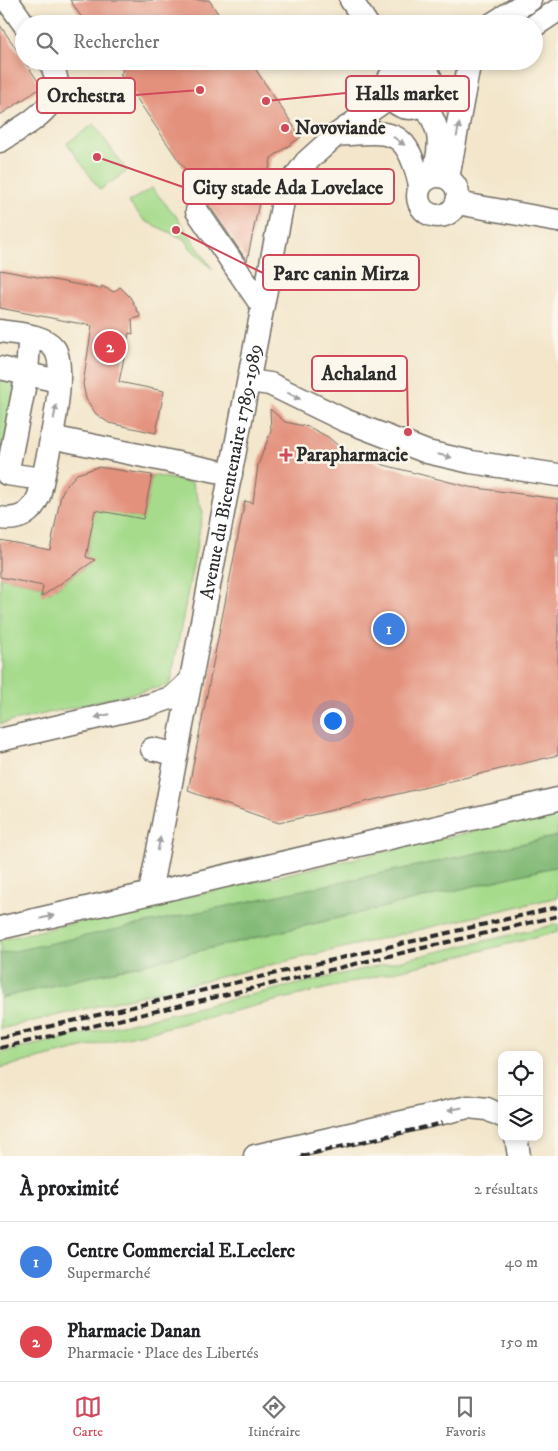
<!DOCTYPE html>
<html lang="fr">
<meta charset="utf-8">
<style>
body{margin:0;font-family:"IM FELL DW Pica",serif;background:#f6f6f6;color:#202124}
.controls{position:absolute;right:15px;bottom:15px;display:grid;overflow:hidden;border-radius:10px;box-shadow:0 2px 8px #0003}
.controls button{width:45px;height:45px;display:grid;place-items:center;padding:0;border:0;border-bottom:1px solid #e0e0e0;background:#fff;color:#202124;font:25px sans-serif}
.you{position:absolute;left:332px;top:720px;width:18px;height:18px;margin:-12px;border:4px solid #fff;border-radius:50%;background:#1a73e8;box-shadow:0 0 0 8px #1a73e833}
.badge{display:grid;place-items:center;width:32px;height:32px;border-radius:50%;background:#d1495b;color:#fff;font-size:16px;font-weight:700}
.pin{position:absolute;translate:-50% -50%;border:2px solid #fff;box-shadow:0 1px 5px #0006}
.list{margin:0;padding:0;list-style:none}
h2{display:flex;justify-content:space-between;align-items:center;height:65px;margin:0;padding:0 20px;font-size:21px}
h2 small{font-size:16px;font-weight:400;color:#757577}
.list li{display:grid;grid-template-columns:32px 1fr auto;gap:15px;align-items:center;box-sizing:border-box;height:80px;padding:0 20px;border-top:1px solid #e0e0e0}
.list b{display:block;font-size:19px;white-space:nowrap}
.list p{margin:0;font-size:16px;white-space:nowrap;color:#757577}
.list em{font-size:16px;font-style:normal;color:#757577}
.icon{flex:none;width:28px;height:28px;fill:none;stroke:currentColor;stroke-width:2;stroke-linecap:round;stroke-linejoin:round}
.map{position:relative;flex:none;width:558px;height:1156px;overflow:hidden}
.search{position:absolute;background:#fff;box-shadow:0 2px 8px #0003;left:15px;right:15px;top:15px;height:55px;display:flex;align-items:center;gap:12px;box-sizing:border-box;padding:0 18px;border-radius:28px;color:#757577;font-size:19px}
.sheet{height:225px;background:#fff}
nav{display:flex;justify-content:space-around;align-items:center;box-sizing:border-box;height:70px;border-top:1px solid #e0e0e0;background:#fff;font-size:14px;color:#757577}
nav a{display:grid;justify-items:center;gap:2px}
nav .on{color:#d1495b}
.map>svg:first-child{display:block}
.green{fill:#a6db8c;stroke:#68835c}
.forest{fill:#84bb78;stroke:#587352}
.building{fill:#e3907b}
.lines{fill:none;stroke-linecap:round;stroke-linejoin:round}
.minor-casing{stroke:#716c63;stroke-width:25}
.minor{stroke:#fff;stroke-width:22}
.rail{stroke:#2b2b2b;stroke-width:4;stroke-dasharray:8 4;stroke-linecap:butt}
.oneway{fill:#a0a0a0}
.poi-dot{fill:#d1495b;stroke:#fbf7ec;stroke-width:2}
.labels{text-anchor:middle;dominant-baseline:central;stroke-width:5;stroke-linejoin:round;paint-order:stroke}
.poi-label{font-size:19px;font-weight:bold;fill:#2b2b2b;stroke:#fbf7ec;text-anchor:start}
.street-label{font-size:19px;fill:#2b2b2b;stroke:#fbf7ec}
.leader{fill:none;stroke:#d1495b;stroke-width:2}
.callout-dot{fill:#d1495b;stroke:#fbf7ec;stroke-width:2}
.callout{fill:#fbf7ec;stroke:#d1495b;stroke-width:2}
.callout-label{font-size:20px;text-anchor:middle;font-weight:bold;fill:#2b2b2b}
</style>
<div class="map">
<svg width="558" height="1156" viewBox="0 0 558 1156">
<rect width="100%" height="100%" fill="#fbf7ec"/>
<filter id="ink" filterUnits="userSpaceOnUse"><feTurbulence type="fractalNoise" baseFrequency=".02" numOctaves="2"/><feDisplacementMap in="SourceGraphic" scale="10" xChannelSelector="R" yChannelSelector="G"/><feConvolveMatrix kernelMatrix="1 2 1 2 8 2 1 2 1" color-interpolation-filters="sRGB"/></filter>
<filter id="wash" filterUnits="userSpaceOnUse"><feTurbulence type="fractalNoise" baseFrequency=".0096" numOctaves="4" result="noise"/><feDisplacementMap in="SourceGraphic" scale="20" xChannelSelector="R" yChannelSelector="G"/><feGaussianBlur stdDeviation="1.12" result="paint"/><feColorMatrix in="noise" values="0 0 0 0 0 0 0 0 0 0 0 0 0 0 0 0 0 1.4 0 .05"/><feComposite in="paint" operator="in"/></filter>
<g filter="url(#wash)">
<rect width="100%" height="100%" fill="#f3e6cb"/>
<!-- green -->
<path class="green" d="M94,124L127,171L100,190L67,143Z
M152,188L177,217L213,270L191,249L186,240L145,221L128,202Z
M0,377L16,380L0,465Z
M152,475L192,483L203,512L170,685L0,724V577L43,586L42,591L51,592L85,567H88L90,558L86,557L95,509L143,519Z
M558,812V836L0,955V940Z
M558,866V897L0,1029V998Z
M558,924V932L0,1068V1053Z"/>
<!-- forest -->
<path class="forest" d="M558,836V866L0,998V954Z"/>
<g id="blocks">
<!-- building -->
<path class="building" d="M70,0H209L225,24H86Z
M0,25L42,87L0,115Z
M116,61H250L301,137L271,158L263,203H259L247,261L120,74L123,71Z
M0,270L101,289V286L114,292L120,287L130,297L141,317L132,319L133,334L129,333L119,382L164,391L156,433L109,423L96,414L86,399L83,384L92,326L0,308Z
M270,409L285,422L309,427L328,437L341,448L384,465L469,487L558,499V755L279,823L188,791L245,501L253,503L258,465L271,431Z
M98,467L152,475L143,519L95,510L86,557L95,560L41,597L43,586L0,577V540L50,550L61,495L65,487L77,474Z"/>
</g>
</g>
<g filter="url(#ink)">
<use href="#blocks" fill-opacity="0" stroke="#716c63" stroke-width="1"/>
<g class="lines">
<defs>
<g id="minor">
<path d="M7,0L24,24"/>
<path d="M351,0L367,24"/>
<path d="M492,24L530,0"/>
<path d="M534,26L558,10"/>
<circle cx="410" cy="86" r="22"/>
<path d="M424,103C441,131 442,141 434,172"/>
<path d="M336,135C391,132 406,125 420,185"/>
<path d="M0,141C28,123 75,102 49,61"/>
<circle cx="438" cy="196" r="20"/>
<path d="M448,178L469,65"/>
<path d="M457,203L558,221"/>
<path d="M197,211L262,306"/>
<path d="M0,331C17,334 43,334 54,348C70,368 45,469 39,496C31,514 20,521 0,518"/>
<path d="M29,344L27,373L7,474L35,478"/>
<path d="M0,368L54,380"/>
<path d="M249,381L270,384L344,420L427,452L471,462L558,475"/>
<path d="M51,437L231,474"/>
<path d="M0,740L150,705L173,697L190,681"/>
<path d="M152,749L176,754"/>
<path id="s1" d="M150,892L285,191L306,162L336,135L390,97"/>
<path d="M0,928L558,799"/>
<path d="M516,1137L519,1156"/>
<path d="M255,1156L468,1107L487,1109L502,1116"/>
</g>
</defs>
<!-- minor casing -->
<use href="#minor" class="minor-casing"/>
<!-- minor -->
<use href="#minor" class="minor"/>
<!-- rail -->
<path class="rail" d="M0,1038L558,907
M0,1048L558,916
M301,1156L443,1123"/>
</g>
<!-- one-way arrows -->
<defs><path id="oneway-solid" d="M-6-.8H1V-3.2L6.5 0L1 3.2V.8H-6Z" transform="scale(1.25)"/></defs>
<g class="oneway">
<use href="#oneway-solid" transform="translate(458 130) rotate(-79)"/>
<use href="#oneway-solid" transform="translate(399 141) rotate(35)"/>
<use href="#oneway-solid" transform="translate(294 396) rotate(27)"/>
<use href="#oneway-solid" transform="translate(55 412) rotate(-80)"/>
<use href="#oneway-solid" transform="translate(445 456) rotate(13)"/>
<use href="#oneway-solid" transform="translate(102 716) rotate(167)"/>
<use href="#oneway-solid" transform="translate(159 844) rotate(-79)"/>
<use href="#oneway-solid" transform="translate(47 917) rotate(-14)"/>
<use href="#oneway-solid" transform="translate(455 1109) rotate(169)"/>
</g>
</g>
<!-- markers -->
<g class="poi-dot">
<circle cx="285" cy="128" r="5"/>
<path d="M283.5 447.5h5v5h5v5h-5v5h-5v-5h-5v-5h5z"/>
</g>
<g class="labels">
<!-- poi labels -->
<g class="poi-label">
<text x="295" y="128">Novoviande</text>
<text x="296" y="455">Parapharmacie</text>
</g>
<!-- street labels -->
<g class="street-label">
<text stroke="none"><textPath href="#s1" startOffset="428">Avenue du Bicentenaire 1789-1989</textPath></text>
</g>
</g>
<!-- callouts -->
<path class="leader" d="M266 101L346 93M200 90L135 95M97 157L183 187M176 230L263 273M408 432L407 373"/>
<g class="callout-dot">
<circle cx="266" cy="101" r="5"/>
<circle cx="200" cy="90" r="5"/>
<circle cx="97" cy="157" r="5"/>
<circle cx="176" cy="230" r="5"/>
<circle cx="408" cy="432" r="5"/>
</g>
<g class="callout">
<rect x="346" y="76" width="123" height="35" rx="5"/>
<rect x="37" y="78" width="98" height="35" rx="5"/>
<rect x="183" y="169" width="211" height="35" rx="5"/>
<rect x="263" y="255" width="156" height="35" rx="5"/>
<rect x="312" y="356" width="95" height="35" rx="5"/>
</g>
<g class="callout-label">
<text x="407" y="100">Halls market</text>
<text x="86" y="102">Orchestra</text>
<text x="288" y="194">City stade Ada Lovelace</text>
<text x="341" y="280">Parc canin Mirza</text>
<text x="359" y="380">Achaland</text>
</g>
</svg>
<div class="controls">
<button><svg class="icon" aria-label="locate" viewBox="0 0 24 24"><circle cx="12" cy="12" r="6"/><path d="M12 2v4M12 18v4M2 12h4M18 12h4"/></svg></button>
<button><svg class="icon" aria-label="layers" viewBox="0 0 24 24"><path d="M12 4l9 5-9 5-9-5zM3 14l9 5 9-5"/></svg></button>
</div>
<div class="you"></div>
<div class="pin badge" style="left:389px;top:629px;background:#3f7fe0">1</div>
<div class="pin badge" style="left:110px;top:347px;background:#e0444e">2</div>
<div class="search"><svg class="icon" aria-label="search" viewBox="0 0 24 24"><circle cx="10" cy="10" r="6"/><path d="M15 15l6 6"/></svg>Rechercher</div>
</div>
<section class="sheet">
<h2>À proximité<small>2 résultats</small></h2>
<ul class="list">
<li><span class="badge" style="background:#3f7fe0">1</span><div><b>Centre Commercial E.Leclerc</b><p>Supermarché</p></div><em>40 m</em></li>
<li><span class="badge" style="background:#e0444e">2</span><div><b>Pharmacie Danan</b><p>Pharmacie · Place des Libertés</p></div><em>150 m</em></li>
</ul>
</section>
<nav>
<a class="on"><svg class="icon" aria-label="map" viewBox="0 0 24 24"><path d="M3 6l6-2 6 2 6-2v14l-6 2-6-2-6 2zM9 4v14M15 6v14"/></svg>Carte</a>
<a><svg class="icon" aria-label="directions" viewBox="0 0 24 24"><path d="M12 3l9 9-9 9-9-9zM9 14v-3h6M13 9l2 2-2 2"/></svg>Itinéraire</a>
<a><svg class="icon" aria-label="saved" viewBox="0 0 24 24"><path d="M7 4h10v16l-5-4-5 4z"/></svg>Favoris</a>
</nav>
